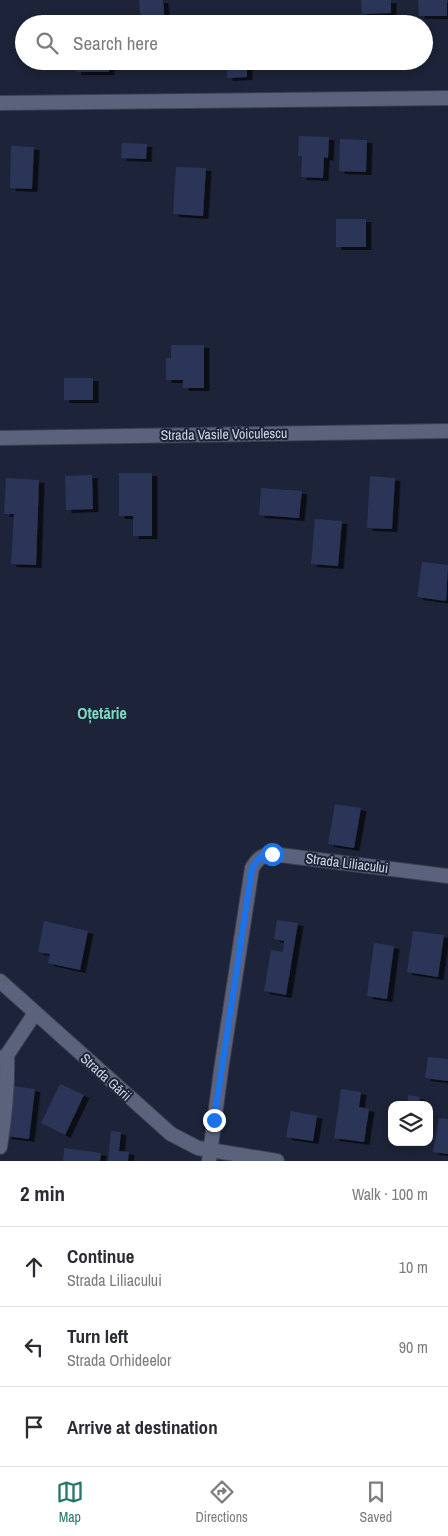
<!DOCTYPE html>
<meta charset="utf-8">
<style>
body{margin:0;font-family:"Archivo Narrow",sans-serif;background:#f7f7f7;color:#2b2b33}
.controls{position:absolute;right:15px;bottom:15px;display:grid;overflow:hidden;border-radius:10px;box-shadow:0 2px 8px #0003}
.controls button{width:45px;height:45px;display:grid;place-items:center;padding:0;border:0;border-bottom:1px solid #e1e1e2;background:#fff;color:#2b2b33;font:25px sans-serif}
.stop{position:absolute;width:15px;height:15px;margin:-11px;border:4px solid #1a73e8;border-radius:50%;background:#fff}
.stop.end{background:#1a73e8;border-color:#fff;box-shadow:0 1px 5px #0008}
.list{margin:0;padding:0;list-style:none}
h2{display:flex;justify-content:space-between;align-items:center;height:65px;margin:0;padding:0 20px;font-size:21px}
h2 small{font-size:16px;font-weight:400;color:#7c7c81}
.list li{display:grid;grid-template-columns:32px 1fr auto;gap:15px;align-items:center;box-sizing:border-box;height:80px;padding:0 20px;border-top:1px solid #e1e1e2}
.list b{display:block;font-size:19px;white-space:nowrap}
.list p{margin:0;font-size:16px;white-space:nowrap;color:#7c7c81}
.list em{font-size:16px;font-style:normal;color:#7c7c81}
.icon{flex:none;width:28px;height:28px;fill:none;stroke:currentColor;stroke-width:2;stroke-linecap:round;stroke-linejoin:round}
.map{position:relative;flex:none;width:448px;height:1161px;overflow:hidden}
.search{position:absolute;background:#fff;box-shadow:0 2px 8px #0003;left:15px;right:15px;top:15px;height:55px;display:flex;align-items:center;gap:12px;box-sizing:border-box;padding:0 18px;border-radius:28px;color:#7c7c81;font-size:19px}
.sheet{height:305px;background:#fff}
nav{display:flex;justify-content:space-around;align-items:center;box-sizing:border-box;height:70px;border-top:1px solid #e1e1e2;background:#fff;font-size:14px;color:#7c7c81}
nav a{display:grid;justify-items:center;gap:2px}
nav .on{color:#25776b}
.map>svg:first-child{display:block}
.building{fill:#2c3559;filter:url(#shadow)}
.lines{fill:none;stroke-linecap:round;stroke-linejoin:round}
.minor-casing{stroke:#3b4051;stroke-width:16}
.minor{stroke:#5b627b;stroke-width:14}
.route{stroke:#1a73e8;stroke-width:6}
.labels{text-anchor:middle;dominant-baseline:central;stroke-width:4;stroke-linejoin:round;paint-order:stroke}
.street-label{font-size:14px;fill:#ced3e1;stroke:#1d2338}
.quarter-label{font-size:16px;font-weight:bold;fill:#7adbc1;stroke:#1d2338}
</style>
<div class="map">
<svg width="448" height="1161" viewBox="0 0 448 1161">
<defs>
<filter id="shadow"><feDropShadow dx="5.5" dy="3" stdDeviation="0" flood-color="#0009"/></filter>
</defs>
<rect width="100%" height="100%" fill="#1d2338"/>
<!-- building -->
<path class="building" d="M139,0H163L165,24H141Z
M361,0H391V13L362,14Z
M418,0H447V16H419Z
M251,18L281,19V24H251Z
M76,61H109V72H76Z
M227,61H247V77L227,78Z
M299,136L329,137L328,158L324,157L323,178L301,177L302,156H298Z
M340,139L367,140L366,172L339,171Z
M122,143L147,144L146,159L121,158Z
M11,146L34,147L32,189L10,188Z
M176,167L206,168L203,216L173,214Z
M336,219H366V247H336Z
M171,345H204V388H183V380H166V358H171Z
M64,378H93V400H64Z
M119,473H152V536H133V516H119Z
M92,475L93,509L66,510L65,476Z
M370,476L395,478L392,529L367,528Z
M6,478L39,480L36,565L11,564L14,514H4Z
M261,488L302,491L299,518L259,515Z
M315,519L342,521L338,566L311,564Z
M422,562L448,565L446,601L417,597Z
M335,804L361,808L354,848L328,844Z
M277,920L298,923L286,995L264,991L271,950L283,952L284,941L274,939Z
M44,921L88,931L80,970L48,963L50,954L38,952Z
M413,931L444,935L438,977L407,972Z
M374,943L394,946L387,999L367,996Z
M428,1057L448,1059V1081L425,1078Z
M60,1084L84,1095L65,1135L41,1123Z
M13,1086L35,1089L29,1139L6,1136Z
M341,1089L361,1092L359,1107L369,1109L364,1142L334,1138Z
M408,1095L420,1097L419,1105H407Z
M291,1111L317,1116L313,1141L286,1137Z
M439,1118L448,1119V1154L433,1152Z
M111,1131L121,1132L119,1151L129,1152L128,1161H108Z
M64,1148L101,1153L100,1161H63Z"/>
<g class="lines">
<defs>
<path id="minor" d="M0,103L448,98
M0,438L448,431
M0,981L171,1134L198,1148L277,1161
M0,1059L7,1055L35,1013
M0,1147C5,1116 8,1086 7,1055
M209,1161L221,1070L252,868C257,860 261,855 272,854L448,876"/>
</defs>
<!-- minor casing -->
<use href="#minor" class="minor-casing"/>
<!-- minor -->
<use href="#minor" class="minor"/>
</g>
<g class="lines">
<!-- route -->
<path class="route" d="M214,1120L252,868L260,857L272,854"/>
</g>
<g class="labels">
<!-- street labels -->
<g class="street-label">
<text transform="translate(224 434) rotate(-1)">Strada Vasile Voiculescu</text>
<text transform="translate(347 863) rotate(7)">Strada Liliacului</text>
<text transform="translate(106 1077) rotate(42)">Strada Gării</text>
</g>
<!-- quarter labels -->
<g class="quarter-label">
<text x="102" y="713">Oțetărie</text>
</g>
</g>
</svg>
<div class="controls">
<button><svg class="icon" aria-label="layers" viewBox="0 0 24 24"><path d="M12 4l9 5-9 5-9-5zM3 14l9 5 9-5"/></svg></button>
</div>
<div class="stop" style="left:272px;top:854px"></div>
<div class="stop end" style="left:214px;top:1120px"></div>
<div class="search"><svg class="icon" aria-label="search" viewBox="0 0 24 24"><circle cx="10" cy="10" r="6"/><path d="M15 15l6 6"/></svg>Search here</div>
</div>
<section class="sheet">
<h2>2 min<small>Walk · 100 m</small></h2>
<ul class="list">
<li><svg class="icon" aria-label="ahead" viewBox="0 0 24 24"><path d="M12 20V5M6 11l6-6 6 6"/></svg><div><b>Continue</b><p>Strada Liliacului</p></div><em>10 m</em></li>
<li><svg class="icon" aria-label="left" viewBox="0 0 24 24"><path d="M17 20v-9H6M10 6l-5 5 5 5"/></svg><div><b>Turn left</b><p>Strada Orhideelor</p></div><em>90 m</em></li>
<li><svg class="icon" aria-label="arrive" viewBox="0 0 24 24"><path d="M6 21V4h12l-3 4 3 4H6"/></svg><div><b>Arrive at destination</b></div></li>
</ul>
</section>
<nav>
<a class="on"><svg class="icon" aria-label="map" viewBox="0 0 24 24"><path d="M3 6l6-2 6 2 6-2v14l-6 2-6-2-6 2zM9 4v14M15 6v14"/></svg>Map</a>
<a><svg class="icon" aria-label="directions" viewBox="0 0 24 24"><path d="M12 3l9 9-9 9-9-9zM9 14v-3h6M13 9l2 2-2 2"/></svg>Directions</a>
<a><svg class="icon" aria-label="saved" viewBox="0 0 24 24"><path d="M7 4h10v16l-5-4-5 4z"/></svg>Saved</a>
</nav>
